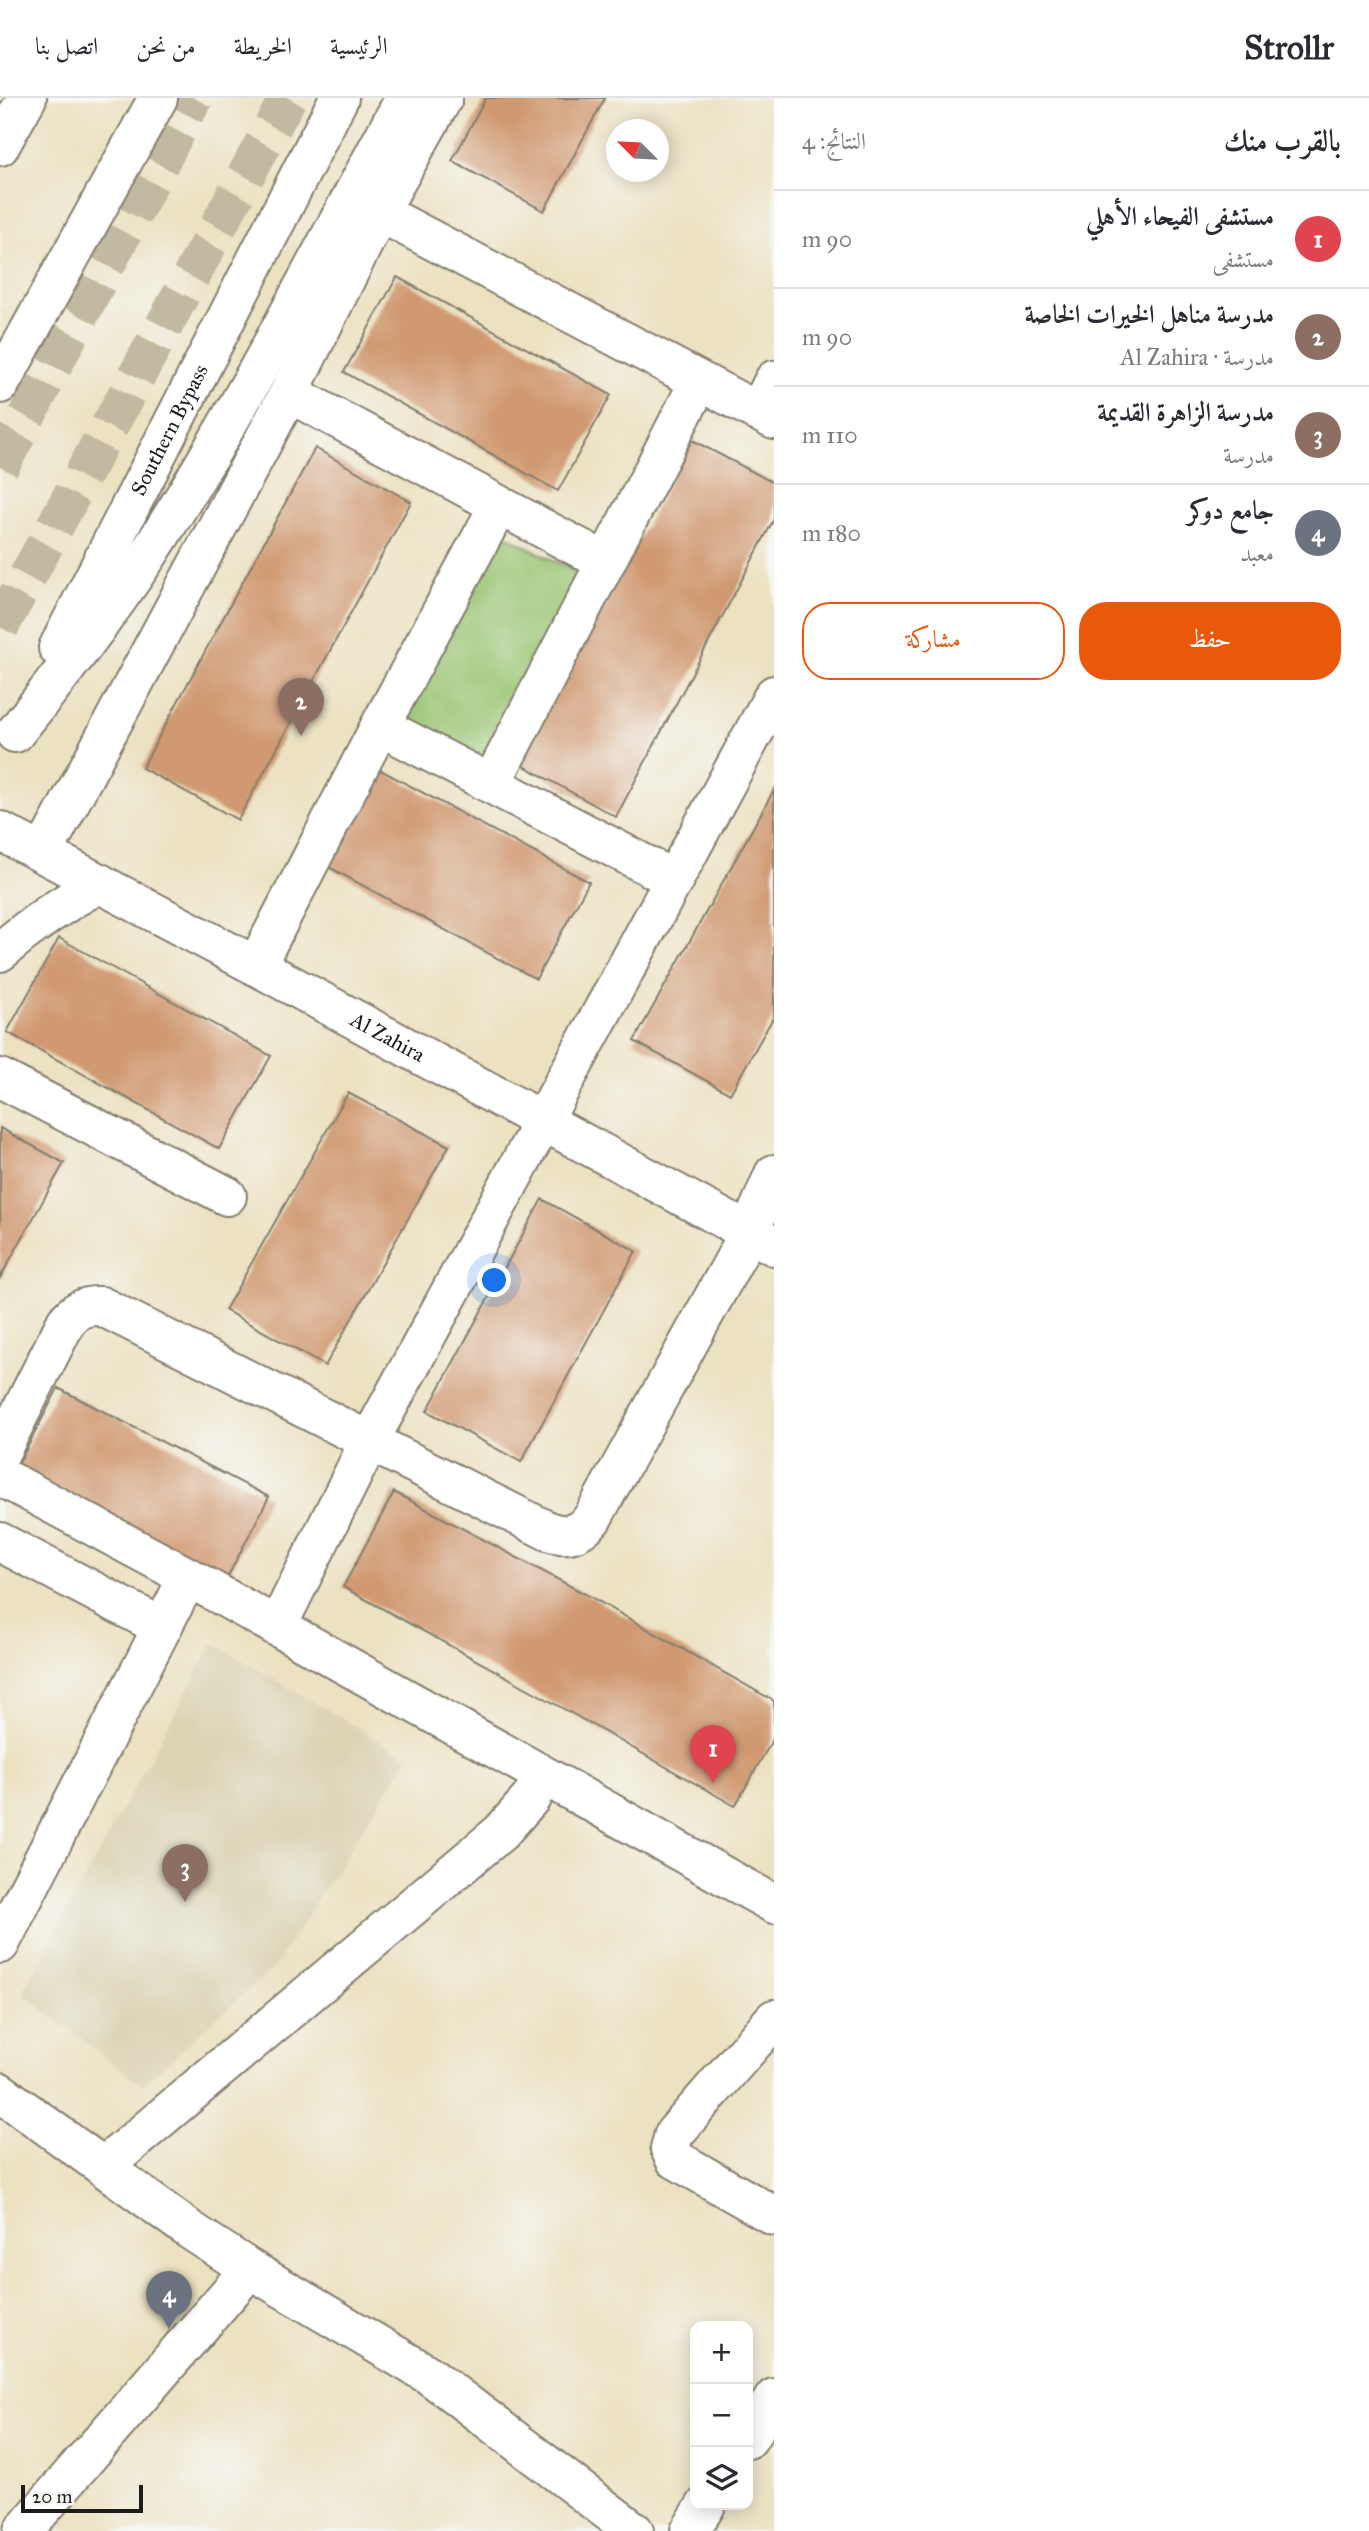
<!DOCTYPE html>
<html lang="ar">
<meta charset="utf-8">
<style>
body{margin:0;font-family:"IM FELL Great Primer",Amiri,serif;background:#f7f7f7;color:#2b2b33;direction:rtl}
.controls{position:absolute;right:21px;bottom:21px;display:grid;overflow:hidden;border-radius:14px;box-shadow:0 4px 18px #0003}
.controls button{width:63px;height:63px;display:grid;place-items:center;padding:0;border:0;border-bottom:2px solid #e1e1e2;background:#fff;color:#2b2b33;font:35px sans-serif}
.compass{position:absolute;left:606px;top:21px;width:63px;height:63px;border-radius:50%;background:#fff;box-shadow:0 4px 18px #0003;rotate:294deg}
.scale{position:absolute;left:21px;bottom:18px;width:122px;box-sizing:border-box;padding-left:7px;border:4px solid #1c1c1c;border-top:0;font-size:19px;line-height:24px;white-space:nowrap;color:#1c1c1c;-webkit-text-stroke:5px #f6f6f2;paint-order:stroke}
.you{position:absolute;left:495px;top:1183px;width:24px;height:24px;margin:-18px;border:5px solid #fff;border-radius:50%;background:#1a73e8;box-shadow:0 0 0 10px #1a73e833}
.badge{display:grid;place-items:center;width:46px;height:46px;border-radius:50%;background:#ea580c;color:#fff;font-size:23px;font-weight:700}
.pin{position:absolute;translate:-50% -58px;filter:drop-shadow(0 2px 4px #0008)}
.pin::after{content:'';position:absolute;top:37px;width:24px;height:21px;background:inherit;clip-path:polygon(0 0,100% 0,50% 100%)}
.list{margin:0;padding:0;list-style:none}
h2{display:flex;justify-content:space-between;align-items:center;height:91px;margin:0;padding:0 28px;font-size:30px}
h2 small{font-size:23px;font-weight:400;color:#7c7c81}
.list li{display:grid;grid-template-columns:46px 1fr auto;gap:21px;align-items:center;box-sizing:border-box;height:98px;padding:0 28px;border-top:2px solid #e1e1e2}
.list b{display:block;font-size:26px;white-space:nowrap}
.list p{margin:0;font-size:23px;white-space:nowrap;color:#7c7c81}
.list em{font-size:23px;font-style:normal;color:#7c7c81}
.actions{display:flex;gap:14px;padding:21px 28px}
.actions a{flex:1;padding:16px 0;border:2px solid #ea580c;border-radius:28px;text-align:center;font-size:24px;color:#ea580c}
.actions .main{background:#ea580c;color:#fff}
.icon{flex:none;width:38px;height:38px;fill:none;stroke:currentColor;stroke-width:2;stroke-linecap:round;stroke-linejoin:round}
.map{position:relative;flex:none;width:774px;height:2433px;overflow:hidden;direction:ltr}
header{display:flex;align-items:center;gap:42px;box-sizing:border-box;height:98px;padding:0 35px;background:#fff;border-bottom:2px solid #e1e1e2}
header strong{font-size:33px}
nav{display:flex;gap:38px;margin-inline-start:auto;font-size:24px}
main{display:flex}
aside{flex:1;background:#fff}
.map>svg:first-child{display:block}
.built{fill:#dbd3b4}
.green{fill:#99c572;stroke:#5a7047;stroke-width:2}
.building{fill:#d09971}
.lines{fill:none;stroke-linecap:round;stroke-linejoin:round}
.major-tunnel{stroke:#c2baa0;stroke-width:38;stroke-dasharray:38 19;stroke-linecap:butt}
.minor-casing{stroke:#847e6e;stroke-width:42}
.major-casing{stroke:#847e6e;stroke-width:42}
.highway-casing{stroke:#847e6e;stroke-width:42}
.minor{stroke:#fff;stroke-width:38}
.major{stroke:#fff;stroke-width:38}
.highway{stroke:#fff;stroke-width:38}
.labels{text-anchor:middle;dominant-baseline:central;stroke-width:5;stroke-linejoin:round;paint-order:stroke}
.street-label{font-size:21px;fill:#1c1c1c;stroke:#f6f6f2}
</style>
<header>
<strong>Strollr</strong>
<nav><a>الرئيسية</a><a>الخريطة</a><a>من نحن</a><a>اتصل بنا</a></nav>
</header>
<main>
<aside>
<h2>بالقرب منك<small>النتائج: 4</small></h2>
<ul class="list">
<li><span class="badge" style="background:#e0444e">1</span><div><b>مستشفى الفيحاء الأهلي</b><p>مستشفى</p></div><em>90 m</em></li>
<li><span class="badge" style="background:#8d6e63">2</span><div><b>مدرسة مناهل الخيرات الخاصة</b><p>مدرسة · Al Zahira</p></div><em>90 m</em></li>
<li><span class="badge" style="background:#8d6e63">3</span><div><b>مدرسة الزاهرة القديمة</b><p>مدرسة</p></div><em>110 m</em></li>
<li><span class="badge" style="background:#6b7280">4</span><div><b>جامع دوكر</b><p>معبد</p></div><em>180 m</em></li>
</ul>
<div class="actions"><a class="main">حفظ</a><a>مشاركة</a></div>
</aside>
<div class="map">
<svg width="774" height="2433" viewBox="0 0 774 2433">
<rect width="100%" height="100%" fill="#f6f6f2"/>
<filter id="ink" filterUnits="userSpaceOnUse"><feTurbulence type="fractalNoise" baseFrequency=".0143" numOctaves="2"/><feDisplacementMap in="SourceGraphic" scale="14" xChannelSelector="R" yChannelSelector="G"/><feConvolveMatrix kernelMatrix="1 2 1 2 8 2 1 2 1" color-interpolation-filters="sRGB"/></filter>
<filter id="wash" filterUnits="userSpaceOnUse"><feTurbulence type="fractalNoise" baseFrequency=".00686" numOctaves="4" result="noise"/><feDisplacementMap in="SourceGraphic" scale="28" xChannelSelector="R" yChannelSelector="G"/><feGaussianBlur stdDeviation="1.57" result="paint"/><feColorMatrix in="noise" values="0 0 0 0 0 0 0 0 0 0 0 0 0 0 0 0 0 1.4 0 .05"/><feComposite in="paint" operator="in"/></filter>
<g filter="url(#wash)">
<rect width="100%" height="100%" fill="#ece1c1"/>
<!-- built -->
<path class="built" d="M213,1545L408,1660L275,1868L142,1987L22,1895Z"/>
<!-- green -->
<path class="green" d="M501,435L585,479L486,668L402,623Z"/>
<g id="blocks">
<!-- building -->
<path class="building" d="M486,0H605L544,113L452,63Z
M397,179L611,297L558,393L344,274Z
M692,342L774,385V421L616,719L519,665Z
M315,350L411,404L238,722L142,670Z
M375,669L589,784L536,881L323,766Z
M774,692V918L730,996L634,943Z
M59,840L271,958L219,1051L7,934Z
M348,995L449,1048L325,1268L225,1212Z
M0,1030L64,1065L0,1180Z
M542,1101L636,1153L521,1364L427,1313Z
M58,1290L269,1399L227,1480L16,1371Z
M394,1394L589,1498L774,1603V1639L735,1708L534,1594L343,1489Z"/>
</g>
</g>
<g filter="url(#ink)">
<use href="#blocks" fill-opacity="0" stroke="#847e6e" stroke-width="2"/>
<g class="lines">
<!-- major-tunnel -->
<path class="major-tunnel" d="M0,369L194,0
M0,529L288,0"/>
<defs>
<path id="minor" d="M0,48L27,0
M379,114L774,322
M289,295L606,464
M758,314L774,282
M380,628L675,782
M491,686L699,284
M43,755L289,295L379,114L443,0
M256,868L380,628L499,407
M0,980L227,1098
M0,1355L66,1224C75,1212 85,1207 101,1208L548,1433C567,1440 579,1436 592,1421L749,1135L774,1076
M0,1378L188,1479L774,1806
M0,1444L162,1529
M277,1529L370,1342L774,597
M0,1846L188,1479
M774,1921L674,2036L670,2051L675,2061L774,2118
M0,1994L190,2132L250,2171L429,2277L634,2433
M103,2069L501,1734L531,1700L543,1677
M748,2341L774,2300
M23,2433L250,2171
M690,2433L706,2407"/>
<g id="major">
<path id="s1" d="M0,733L256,868L774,1148"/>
</g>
<g id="highway">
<path d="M0,286L158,0"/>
<path id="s2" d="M58,550L339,0"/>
<path d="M15,635C61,577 107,519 148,457C242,311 322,152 405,0"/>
<path d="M0,854C31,827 63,805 100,785"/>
</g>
</defs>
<!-- minor casing -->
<use href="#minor" class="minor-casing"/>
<!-- major casing -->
<use href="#major" class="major-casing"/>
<!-- highway casing -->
<use href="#highway" class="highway-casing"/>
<!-- minor -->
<use href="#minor" class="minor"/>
<!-- major -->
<use href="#major" class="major"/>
<!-- highway -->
<use href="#highway" class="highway"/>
</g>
</g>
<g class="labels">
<!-- street labels -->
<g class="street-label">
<text stroke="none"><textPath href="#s2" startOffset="245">Southern Bypass</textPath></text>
<text stroke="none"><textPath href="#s1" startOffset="439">Al Zahira</textPath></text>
</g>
</g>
</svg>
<div class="controls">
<button>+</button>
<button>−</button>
<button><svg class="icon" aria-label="layers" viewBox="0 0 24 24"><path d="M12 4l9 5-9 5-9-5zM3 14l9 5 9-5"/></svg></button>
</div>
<svg class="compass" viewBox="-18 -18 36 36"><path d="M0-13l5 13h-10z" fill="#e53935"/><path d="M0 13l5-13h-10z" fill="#7c7c81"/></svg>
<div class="scale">20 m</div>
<div class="you"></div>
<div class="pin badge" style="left:713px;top:1685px;background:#e0444e">1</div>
<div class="pin badge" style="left:301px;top:638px;background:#8d6e63">2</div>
<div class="pin badge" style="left:185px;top:1804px;background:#8d6e63">3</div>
<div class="pin badge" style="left:169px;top:2231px;background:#6b7280">4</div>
</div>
</main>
